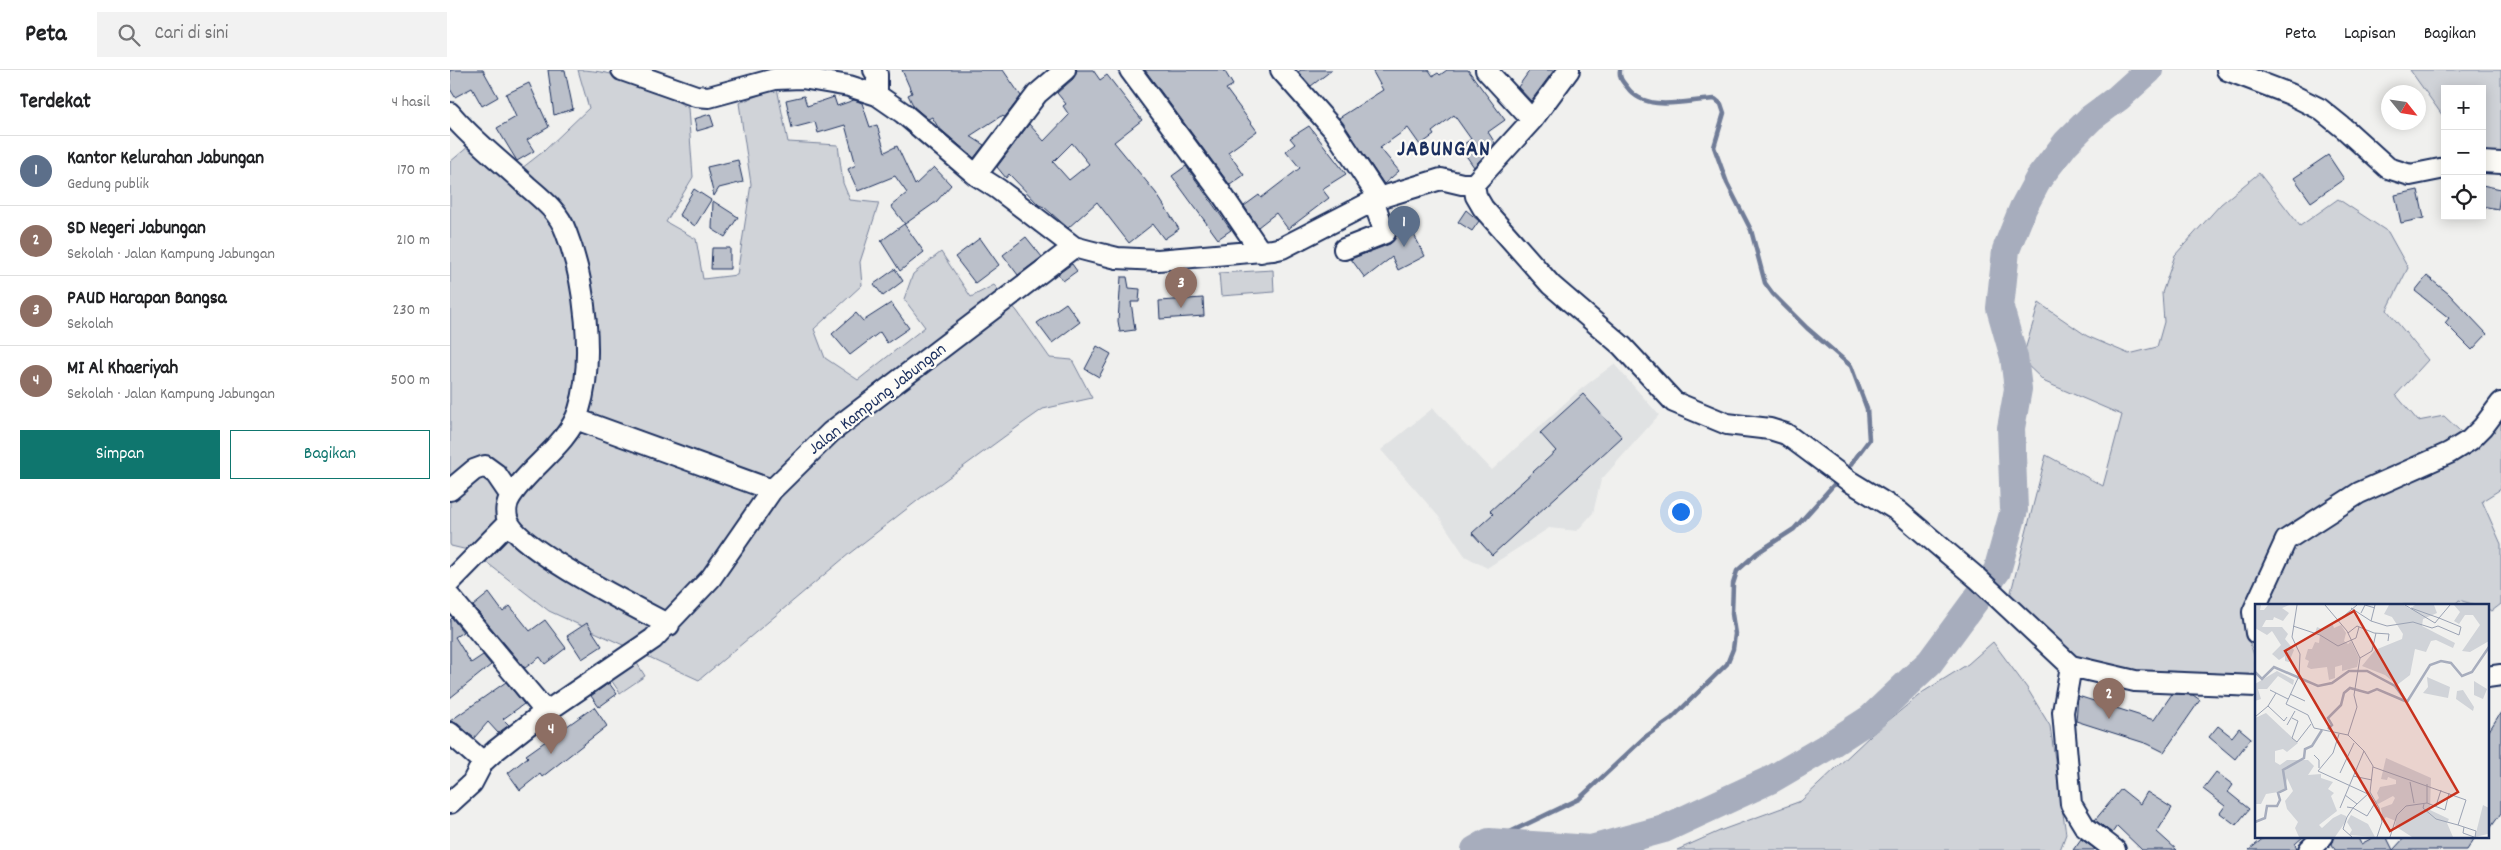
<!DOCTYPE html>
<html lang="id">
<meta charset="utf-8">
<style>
body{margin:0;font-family:Dekko,sans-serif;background:#f2f2f2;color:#202124}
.controls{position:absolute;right:15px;top:15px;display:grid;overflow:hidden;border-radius:0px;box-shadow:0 2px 12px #0003}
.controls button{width:45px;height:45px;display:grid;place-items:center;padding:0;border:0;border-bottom:1px solid #e0e0e0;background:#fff;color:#202124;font:25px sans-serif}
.compass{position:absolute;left:1931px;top:15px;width:45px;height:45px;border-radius:50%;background:#fff;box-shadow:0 2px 12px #0003;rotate:120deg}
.you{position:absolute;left:1230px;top:441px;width:18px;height:18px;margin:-12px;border:4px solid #fff;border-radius:50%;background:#1a73e8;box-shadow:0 0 0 8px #1a73e833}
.badge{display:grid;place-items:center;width:32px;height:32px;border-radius:50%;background:#0f766e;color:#fff;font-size:16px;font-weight:700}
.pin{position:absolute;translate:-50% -41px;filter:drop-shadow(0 1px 2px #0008)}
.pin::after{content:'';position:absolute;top:26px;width:18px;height:15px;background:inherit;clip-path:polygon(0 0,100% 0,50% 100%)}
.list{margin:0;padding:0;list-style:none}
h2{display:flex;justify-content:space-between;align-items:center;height:65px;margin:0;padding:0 20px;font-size:21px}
h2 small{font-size:16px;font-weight:400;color:#757577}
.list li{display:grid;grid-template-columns:32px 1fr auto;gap:15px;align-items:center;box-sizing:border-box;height:70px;padding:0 20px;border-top:1px solid #e0e0e0}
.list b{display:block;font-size:19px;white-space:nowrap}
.list p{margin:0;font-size:16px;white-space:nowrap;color:#757577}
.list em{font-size:16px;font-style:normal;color:#757577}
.actions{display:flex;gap:10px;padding:15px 20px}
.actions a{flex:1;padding:11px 0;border:1px solid #0f766e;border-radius:0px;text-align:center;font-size:18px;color:#0f766e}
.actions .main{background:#0f766e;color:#fff}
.icon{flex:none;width:28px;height:28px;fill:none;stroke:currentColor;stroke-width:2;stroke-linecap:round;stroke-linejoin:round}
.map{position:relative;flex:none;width:2051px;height:780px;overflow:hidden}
header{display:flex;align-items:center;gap:30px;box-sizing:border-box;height:70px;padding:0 25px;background:#fff;border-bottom:1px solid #e0e0e0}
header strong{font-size:24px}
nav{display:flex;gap:28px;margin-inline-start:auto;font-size:18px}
.search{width:350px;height:45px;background:#f2f2f2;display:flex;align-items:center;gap:12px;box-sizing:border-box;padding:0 18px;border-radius:0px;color:#757577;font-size:19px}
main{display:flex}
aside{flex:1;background:#fff}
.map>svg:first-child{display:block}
.built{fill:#e0e2e3}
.green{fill:#d0d3d8;stroke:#76819b}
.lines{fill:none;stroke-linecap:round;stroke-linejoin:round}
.stream{stroke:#6f7b97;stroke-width:4.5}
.river{stroke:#a7adbd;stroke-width:28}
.building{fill:#bbc0ca;stroke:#1b2f5e;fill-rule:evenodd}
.minor-casing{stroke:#1b2f5e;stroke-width:24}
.minor{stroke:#fdfcf7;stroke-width:20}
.labels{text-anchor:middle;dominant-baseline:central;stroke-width:4.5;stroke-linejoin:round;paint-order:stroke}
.street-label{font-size:18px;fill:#1b2f5e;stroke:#fdfcf7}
.district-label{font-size:22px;font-weight:bold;letter-spacing:1px;fill:#1b2f5e;stroke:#fdfcf7}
.inset-river{fill:none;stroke:#a7adbd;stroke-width:2.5}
.inset-road{fill:none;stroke:#9ba3b4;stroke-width:1}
.view{fill:#c8321e;fill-opacity:0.15;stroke:#c8321e;stroke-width:2.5}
.inset-edge{fill:none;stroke:#1b2f5e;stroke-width:2.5}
</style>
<header>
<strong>Peta</strong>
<div class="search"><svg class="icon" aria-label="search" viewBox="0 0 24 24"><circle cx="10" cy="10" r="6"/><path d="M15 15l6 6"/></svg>Cari di sini</div>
<nav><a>Peta</a><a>Lapisan</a><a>Bagikan</a></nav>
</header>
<main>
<aside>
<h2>Terdekat<small>4 hasil</small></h2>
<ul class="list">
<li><span class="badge" style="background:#5c6f8a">1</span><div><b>Kantor Kelurahan Jabungan</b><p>Gedung publik</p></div><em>170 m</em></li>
<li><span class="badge" style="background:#8d6e63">2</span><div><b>SD Negeri Jabungan</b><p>Sekolah · Jalan Kampung Jabungan</p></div><em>210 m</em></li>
<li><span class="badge" style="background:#8d6e63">3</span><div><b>PAUD Harapan Bangsa</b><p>Sekolah</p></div><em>230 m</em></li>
<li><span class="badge" style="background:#8d6e63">4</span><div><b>MI Al Khaeriyah</b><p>Sekolah · Jalan Kampung Jabungan</p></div><em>500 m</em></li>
</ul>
<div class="actions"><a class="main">Simpan</a><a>Bagikan</a></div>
</aside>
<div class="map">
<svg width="2051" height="780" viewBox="0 0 2051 780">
<rect width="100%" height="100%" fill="#f0f0ee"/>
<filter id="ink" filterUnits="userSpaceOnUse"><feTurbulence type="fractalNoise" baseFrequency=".02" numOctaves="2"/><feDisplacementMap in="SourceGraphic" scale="10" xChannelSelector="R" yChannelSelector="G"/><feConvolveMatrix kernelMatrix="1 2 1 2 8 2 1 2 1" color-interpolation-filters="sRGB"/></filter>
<g filter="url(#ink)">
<!-- built -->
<path class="built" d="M1164,294L1209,345L1151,410L1143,443L1127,461L1099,458L1037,498L1015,486L989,447L931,380L983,338L1042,400L1127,322Z"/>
<!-- green -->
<path class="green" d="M128,0C166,0 207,18 238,38L243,107L216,152L246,169L253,209L287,205L301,114L289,33L327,18L338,72L388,75L393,113L400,130L429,133L410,192L412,215L364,259L375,288L408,310L475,257L454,229L463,204L491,182L521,227L544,215L567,241L600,288L622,290L642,328L593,339L573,353L476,424L400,483L249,610L99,541L22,481L1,476L0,474V92L19,76L58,109L94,81L139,38Z
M1960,0H2051V85L2032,81V19H1995V49Z
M1809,103L1850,156L1888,129L1938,162L1958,198L1937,240L1978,290L1946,325L1968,351L1994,346L2027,377L2051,349V419L2032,431L2051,474V534L2042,541L2037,539V535H2025L2009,530L2005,535H1806L1796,562L1805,588L1806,610L1691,604L1622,593L1560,526L1596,385L1653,416L1672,345L1595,312L1572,290L1589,233L1637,266L1679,284L1707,277L1714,252L1712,223L1725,185L1771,134Z
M823,200L824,222L771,226L769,203Z
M1543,572L1577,618L1600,656L1616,764L1610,780H1227L1272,760L1351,731L1421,665L1473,622L1518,594Z
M185,590L195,606L170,623L159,607Z"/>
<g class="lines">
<!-- stream -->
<path class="stream" d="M1170,0C1169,8 1172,11 1177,17C1196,44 1237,30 1265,29L1271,34L1274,43L1264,77L1277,113L1301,160L1315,213L1323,224L1357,258L1401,296L1417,339L1419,370L1395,402
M1039,772L1129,729L1195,667L1222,648L1277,594L1283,579L1285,564L1282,544L1283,514L1287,501L1307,483L1344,459L1388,410"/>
<!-- river -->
<path class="river" d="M1025,780L1039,772L1141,779L1214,759L1322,709L1375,678L1421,648L1480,592L1547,501L1564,440L1561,358L1568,319L1564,287L1550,238L1556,180L1573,138L1589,108L1616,73L1641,48L1668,28L1699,0"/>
</g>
<!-- building -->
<path class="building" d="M0,0H33L48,27L32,36L22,18L5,27L0,19Z
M98,0H115L123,39L104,45Z
M452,0H553L571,26L555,47L551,46L520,66L534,75L524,88L488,57L482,47L478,49L464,37L458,25L462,23Z
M627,0H643L650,10L657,5L692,50L664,72L706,123L729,159L714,169L703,154L679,173L647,132L618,158L594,137L589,135L559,104L556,108L547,97L579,54L594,71L619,45L613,36L616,34L607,23L623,9ZM622,73L639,94L619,110L603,92Z
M695,0H774L783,15L776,19L807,61L778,82L794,105L780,115Z
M851,0H882L861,16L848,2Z
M922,0H979L983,6L988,3L990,5L997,0H1018L1055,50L1038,62L1045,73L1024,97L1010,77L1021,69L1004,45L982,62L984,65L970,75L958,58L930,78L949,101L934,114L889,48L933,20Z
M1080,0H1104L1081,31L1068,17Z
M79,13L99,57L77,70L84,81L67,91L47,58L66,47L56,24Z
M354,26L357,36L384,27L387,36L404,30L412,33L420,57L427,55L435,82L447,76L465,115L484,97L501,115L486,132L455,154L441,136L457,123L445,106L408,121L398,99L406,95L395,55L368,63L365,52L342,58L336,30Z
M260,44L264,56L247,61L244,49Z
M859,56L896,104L872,119L879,128L838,159L826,143L808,157L794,136L809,125L811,128L850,98L836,81L845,74L840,68Z
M1878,85L1894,109L1861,132L1844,108Z
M288,90L293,112L269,118L264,126L257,97Z
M736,96L781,160L768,169L722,106Z
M2032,115L2051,119L2048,139L2032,136Z
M244,119L261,130L245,156L229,145Z
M1968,120L1974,148L1951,153L1945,125Z
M263,131L288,147L275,167L262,159Z
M1016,140L1029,151L1022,161L1008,152Z
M454,154L474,182L450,201L431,171Z
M959,155L975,186L948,200L942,187L915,208L901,189L940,174L944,170L946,161Z
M576,167L592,187L568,205L553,185Z
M530,168L549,195L525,213L505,187Z
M262,178H280V199H261Z
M622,194L627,201L613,211L608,204Z
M445,199L453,211L433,226L424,214Z
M1977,206L1999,224L2037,264L2022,280L1995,253L1999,248L1965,221Z
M671,207H677L679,218L690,219L689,232H681L685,260L670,262L668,251Z
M753,228L754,246L710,249L709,231Z
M441,233L459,258L437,273L430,262L400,285L382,264L406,243L413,251Z
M616,233L630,252L602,273L587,253Z
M647,276L661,284L649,307L635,299Z
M1133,324L1172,367L1042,485L1022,463L1043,444L1040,441L1106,381L1090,363Z
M39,523L53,542L60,536L80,561L95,550L116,578L95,594L90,587L75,598L23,536Z
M2,548L13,562L5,567L21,593L33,585L41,595L0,628V550Z
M137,553L152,576L132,589L117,566Z
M56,612L74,634L53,649L59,655L48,663L38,652L24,668L8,654L0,651Z
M159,613L167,624L149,637L141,626Z
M1722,624L1743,625L1750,630L1714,682L1698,674L1626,651L1628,626L1704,650Z
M144,637L157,656L92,707L90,704L70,720L58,703L78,687L76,685Z
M2051,642V743L2037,763V664Z
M1768,656L1782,667L1789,658L1801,668L1785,689L1759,667Z
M1766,702L1783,715L1778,722L1799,739L1786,755L1770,743L1775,736L1753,719Z
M1671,719L1690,734L1697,722L1722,738L1707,762L1727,780H1692L1667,756L1662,763L1645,750Z
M1816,766H1854L1845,774L1847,780H1799Z
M1885,766H1907L1911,774L1926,766H1936L1943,780H1885L1882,774Z
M1956,766H2026L2017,780H1943Z
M1631,769L1645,779L1644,780H1623Z"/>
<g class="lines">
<defs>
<path id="minor" d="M172,0L246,26L259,27L325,9L352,8L399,16L427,25L453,43L526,105L548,119L624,177L639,181L667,188L708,190L823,180L832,178L929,128L991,109L1012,114H1024L1082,50L1119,0
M424,0L427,4V25
M680,0L771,123L811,182
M831,0L884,60L929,128
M1036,0L1082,50
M1777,0L1840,24L1870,39L1896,60L1938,98L1960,105L1995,98
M0,43C22,70 52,92 77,116C92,129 109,142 116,162C135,210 145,290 129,340C118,375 80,396 61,426C56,433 55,443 58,451C68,479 189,539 219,555
M2032,92L2051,93
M526,105L587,24L615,0
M1024,114L1026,126L1033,138L1101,215L1172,276L1224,332L1277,354L1320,359L1336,364L1399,411L1448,441L1527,508L1621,596L1685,611L1806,616
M894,179L935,163L923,130
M126,349L322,420
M0,420L24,400L35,396L46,404L61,426
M0,512L58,453
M0,527L96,642
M1806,563L1803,542L1836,470L1909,423L1999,383L2020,370L2033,357L2051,333
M1621,596L1613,642L1621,734L1635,757L1665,780
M2037,607L2051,605
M0,663L33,692
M0,733L22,713L33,692L45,681L87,648L203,569L261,508L322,420L381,362L624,177
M1859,780L1873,766"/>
</defs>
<!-- minor casing -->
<use href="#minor" class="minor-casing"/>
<!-- minor -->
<use href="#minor" class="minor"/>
</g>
</g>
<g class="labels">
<!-- street labels -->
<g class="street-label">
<text transform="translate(428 330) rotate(-38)">Jalan Kampung Jabungan</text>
</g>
<!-- district labels -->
<g class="district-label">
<text x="994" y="80">JABUNGAN</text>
</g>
</g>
<!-- overview -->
<g transform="translate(1805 534)">
<rect width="234" height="234" fill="#f0f0ee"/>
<path d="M0,1H6L5,6H9L13,1H34L27,4L34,9L28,17L19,13L18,16H11L7,23H27L33,30L30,35L39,46L34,58L30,57V52L24,56L17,50L26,41L17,27L12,31L0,24ZM134,1H149L155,5L160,1H179L182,9L168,15L167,22L200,39L198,44L181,36L176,37L171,48L160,45L155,71L142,81L130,71L107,62L120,46L147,35L148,30L137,13L129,10ZM199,1H234V37L215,48L207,47L225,21L218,11H210L204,20L199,17L205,8ZM77,19L79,24L86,21L91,29L89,37L93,40L96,37L104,54L102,63L87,67V61L80,63V74L74,76L72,63L56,65L52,63L54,57L50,55L53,45H57L60,38L64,39L65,30L60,29L62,23L69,26ZM22,67L39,76L38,81L23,72L12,85H3L6,95L0,97V80ZM172,73L195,83L193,94L168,89L173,83ZM219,77L232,85L228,95L219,91ZM208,86L219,103L218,107L201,95L202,87ZM11,109L43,139L32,148L28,145L20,147V158L25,161L32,156H53L59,162L53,171L66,170V174L78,178L73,185L79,189L76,192L82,207L64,221L67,224L78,214L86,210L91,212V217L80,233H44L40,224L43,218L32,205L30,197L38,187L32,174L30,187L11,190L6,200H0V114ZM131,154L176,174L175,206L194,215L192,219L198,233H157L140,222L141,217L131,213L128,217L126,204L137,200L140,194L138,192L123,200L120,198L124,194L122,189L125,183L141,180V176L133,173L132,176L126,175ZM228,201L234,204L233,230L220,233ZM96,211L113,220L120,233L94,231L97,226L92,218Z" fill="#d0d3d8"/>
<path class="inset-river" d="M0,68L7,75L19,63L63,82L77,79L94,67H112L140,82L152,98L175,61L186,57L196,59L207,72L217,68L234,43M73,125L77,121L73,114L86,101L89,89L95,84L113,89L122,85L150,97M0,218L10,214L12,202H22L25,196L23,189L31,185L28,166L49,154L50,145L57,142L67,126"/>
<path class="inset-road" d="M42,1L37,33L45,50L44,72L31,100L53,111L59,124L93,131L109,147L118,162L115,188L124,204L127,218L122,233M70,1L92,27L105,54L99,91L102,103L93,131M96,4L116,17L132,22L158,18L177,24L183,22L204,31L206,23L184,14L180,19L150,1M156,4L184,14M106,9L110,1L120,4M184,14L195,1M84,16L102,1M116,17L120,1M38,22L65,31L83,42L101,34L104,23M93,29L102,22L119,29L134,30L133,37M105,54L117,47L121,29M15,86L33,95M21,89L13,102L29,117L32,113M35,90L50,97M0,113L13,102M37,114L43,117L37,134L42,138L56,120M32,121L40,107M84,130L78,149L63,167L113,190M59,151L64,156V164M118,163L211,196L203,221L209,223L208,229L219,233M85,169L99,139M98,172L117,176M155,178L159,199M90,191L102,200L98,204L92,203M172,199V180M102,200L114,189M169,200L168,204L181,215L203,221M181,202L186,186M85,204L109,147M209,223L221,227L220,233M97,233L88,225L92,213L98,204L112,212L120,199M135,233L142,211L151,202L172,199L190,206L194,189"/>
<path class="view" d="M99,7L203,188L135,227L30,47Z"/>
<rect width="234" height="234" class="inset-edge"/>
</g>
</svg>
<div class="controls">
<button>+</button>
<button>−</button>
<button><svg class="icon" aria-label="locate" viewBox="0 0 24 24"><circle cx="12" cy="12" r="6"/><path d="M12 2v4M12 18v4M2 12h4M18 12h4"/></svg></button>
</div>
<svg class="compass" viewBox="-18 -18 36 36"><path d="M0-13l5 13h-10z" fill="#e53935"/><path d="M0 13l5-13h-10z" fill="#757577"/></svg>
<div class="you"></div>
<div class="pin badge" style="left:954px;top:177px;background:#5c6f8a">1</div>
<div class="pin badge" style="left:1659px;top:649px;background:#8d6e63">2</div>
<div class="pin badge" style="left:731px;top:238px;background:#8d6e63">3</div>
<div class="pin badge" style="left:101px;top:684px;background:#8d6e63">4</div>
</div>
</main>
